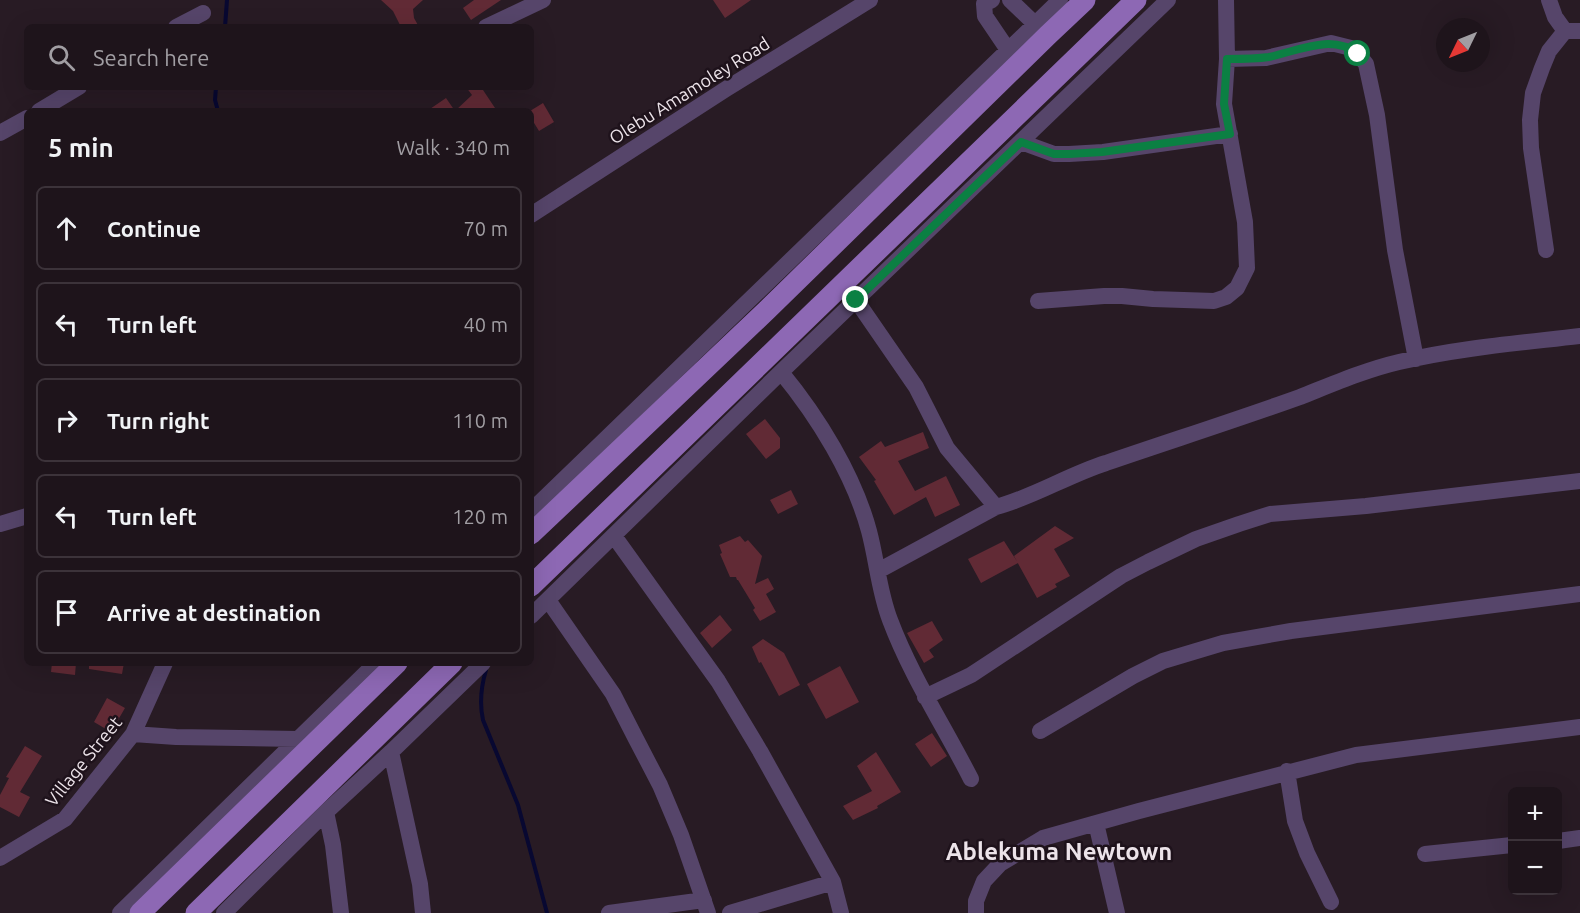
<!DOCTYPE html>
<meta charset="utf-8">
<style>
body{margin:0;font-family:Ubuntu,sans-serif;background:#261d24;color:#f1f3f6}
.controls{position:absolute;right:18px;bottom:18px;display:grid;overflow:hidden;border-radius:9px;box-shadow:0 6px 24px #0002}
.controls button{width:54px;height:54px;display:grid;place-items:center;padding:0;border:0;border-bottom:2px solid #3c333a;background:#1e141b;color:#f1f3f6;font:30px sans-serif}
.compass{position:absolute;left:1436px;top:18px;width:54px;height:54px;border-radius:50%;background:#1e141b;box-shadow:0 6px 24px #0002;rotate:227deg}
.stop{position:absolute;width:18px;height:18px;margin:-14px;border:4px solid #0b8043;border-radius:50%;background:#fff}
.stop.end{background:#0b8043;border-color:#fff;box-shadow:0 2px 6px #0008}
.list{margin:0;padding:0;list-style:none}
h2{display:flex;justify-content:space-between;align-items:center;height:78px;margin:0;padding:0 24px;font-size:26px}
h2 small{font-size:20px;font-weight:400;color:#a19ea3}
.list li{display:grid;grid-template-columns:39px 1fr auto;gap:18px;align-items:center;box-sizing:border-box;height:84px;margin:0 12px 12px;padding:0 12px;border:2px solid #3c333a;border-radius:9px}
.list b{display:block;font-size:22px;white-space:nowrap}
.list em{font-size:20px;font-style:normal;color:#a19ea3}
.icon{flex:none;width:33px;height:33px;fill:none;stroke:currentColor;stroke-width:2;stroke-linecap:round;stroke-linejoin:round}
.map{position:relative;flex:none;width:1580px;height:913px;overflow:hidden}
.search{position:absolute;background:#1e141b;box-shadow:0 6px 24px #0002;left:24px;top:24px;width:510px;height:66px;display:flex;align-items:center;gap:15px;box-sizing:border-box;padding:0 21px;border-radius:9px;color:#a19ea3;font-size:22px}
.panel{position:absolute;background:#1e141b;box-shadow:0 6px 24px #0002;left:24px;top:108px;width:510px;height:558px;border-radius:9px}
.map>svg:first-child{display:block}
.lines{fill:none;stroke-linecap:round;stroke-linejoin:round}
.stream{stroke:#080831;stroke-width:4}
.building{fill:#612a35}
.minor{stroke:#56456a;stroke-width:16}
.major{stroke:#8d68b4;stroke-width:21}
.route{stroke:#0b8043;stroke-width:8}
.labels{text-anchor:middle;dominant-baseline:central;stroke-width:5;stroke-linejoin:round;paint-order:stroke}
.street-label{font-size:18px;fill:#ece3e9;stroke:#1e121b}
.district-label{font-size:24px;font-weight:bold;fill:#ece3e9;stroke:#1e121b}
</style>
<div class="map">
<svg width="1580" height="913" viewBox="0 0 1580 913">
<rect width="100%" height="100%" fill="#281b24"/>
<g class="lines">
<!-- stream -->
<path class="stream" d="M225,27L227,0
M216,87L215,100L218,111
M486,670C481,687 479,702 483,720L518,805L547,913"/>
</g>
<!-- building -->
<path class="building" d="M381,0H423L413,9L414,18L419,27H401L393,11Z
M474,0H501L471,20L463,8Z
M713,0H751L725,18Z
M466,87H481L497,111H455L472,95Z
M446,98L455,111H427Z
M543,103L554,122L539,131L531,118V111H530Z
M765,419L780,438V448L766,459L746,434Z
M923,432L929,448L898,461L915,491L946,476L960,505L935,517L926,497L894,515L874,481L876,480L859,457L881,441L885,447Z
M791,490L798,504L778,514L770,500Z
M1055,526L1074,538L1054,549L1070,576L1055,584L1057,587L1037,598L1014,556Z
M740,536L745,542L748,540L762,556L755,584L768,578L774,589L766,594L776,612L760,621L753,610L755,608L738,580H737L736,577H730L720,554L722,553L719,545Z
M1004,541L1018,563L981,583L968,559Z
M720,615L732,630L712,648L700,633Z
M932,621L943,640L929,650L934,657L924,663L907,633Z
M763,639L784,653L800,685L779,696L761,662L759,663L752,647Z
M52,663H76L75,675L51,672Z
M89,663H124L122,674L89,669Z
M840,666L859,702L826,719L807,684Z
M107,698L125,708L111,732L94,722Z
M932,733L947,756L931,767L915,744Z
M25,746L42,756L20,792L30,797L19,817L0,807V795L9,778L6,777Z
M876,752L901,792L877,806L878,808L853,820L843,806L872,791L857,766Z"/>
<g class="lines">
<!-- minor -->
<path class="minor" d="M992,0L984,4L985,16L1008,50
M1010,0L1035,24
M1549,0L1555,17L1565,31H1580
M176,27L203,13
M486,27L543,0
M1227,59L1266,58L1331,43L1351,48L1358,54L1366,64L1377,115L1395,250L1416,359
M39,111L79,87
M0,133L27,118
M1021,142L1054,154H1069L1103,152L1230,134
M531,215L726,89L870,0
M1546,250L1531,148L1530,120L1533,93L1542,68L1549,51L1565,31
M856,300L916,387L947,448L996,507
M1038,301L1104,296H1122L1153,299L1214,301L1226,297L1237,288L1247,268L1245,222L1224,104L1227,59L1226,0
M781,372C818,417 854,475 869,531C877,561 879,592 890,620C911,676 944,726 971,779
M531,511L1060,0
M0,524L27,516
M614,536L718,681L760,751L833,882L841,913
M878,571L996,507C1034,497 1068,475 1106,463C1170,441 1236,420 1300,397C1333,384 1365,370 1399,362C1458,348 1520,343 1580,336
M548,600L613,694L636,739L660,785L681,835L708,913
M531,616L781,372L1168,0
M925,697L971,675L1121,576L1148,562L1196,539L1239,524L1270,514L1366,506L1580,481
M1040,731L1133,676L1163,661L1223,643L1291,631L1580,594
M133,734L176,737L298,739
M391,752L420,884L423,913
M1287,771L1295,821L1307,853L1331,902
M326,812L333,845L341,913
M1096,823L1117,913
M1558,841L1580,838
M1425,854L1512,845
M0,858L65,819L133,734L165,663
M120,913L376,663
M224,913L326,812L391,752L483,663
M609,913L704,900
M730,913L833,882
M976,913V901L984,881L1000,864L1043,838L1139,811L1356,755L1580,727"/>
<!-- major -->
<path class="major" d="M531,534L767,310L1048,35L1085,0
M531,586L1136,0
M140,913L397,663
M196,913L452,663"/>
</g>
<g class="lines">
<!-- route -->
<path class="route" d="M856,300L1021,142L1054,154H1069L1102,152L1230,134L1224,104L1227,59C1240,59 1255,59 1269,57C1298,51 1332,33 1358,54"/>
</g>
<g class="labels">
<!-- street labels -->
<g class="street-label">
<text transform="translate(689 90) rotate(-32)">Olebu Amamoley Road</text>
<text transform="translate(83 761) rotate(-51)">Village Street</text>
</g>
<!-- district labels -->
<g class="district-label">
<text x="1059" y="851">Ablekuma Newtown</text>
</g>
</g>
</svg>
<div class="controls">
<button>+</button>
<button>−</button>
</div>
<svg class="compass" viewBox="-18 -18 36 36"><path d="M0-13l5 13h-10z" fill="#e53935"/><path d="M0 13l5-13h-10z" fill="#a19ea3"/></svg>
<div class="stop" style="left:1358px;top:54px"></div>
<div class="stop end" style="left:856px;top:300px"></div>
<div class="search"><svg class="icon" aria-label="search" viewBox="0 0 24 24"><circle cx="10" cy="10" r="6"/><path d="M15 15l6 6"/></svg>Search here</div>
<section class="panel">
<h2>5 min<small>Walk · 340 m</small></h2>
<ul class="list">
<li><svg class="icon" aria-label="ahead" viewBox="0 0 24 24"><path d="M12 20V5M6 11l6-6 6 6"/></svg><div><b>Continue</b></div><em>70 m</em></li>
<li><svg class="icon" aria-label="left" viewBox="0 0 24 24"><path d="M17 20v-9H6M10 6l-5 5 5 5"/></svg><div><b>Turn left</b></div><em>40 m</em></li>
<li><svg class="icon" aria-label="right" viewBox="0 0 24 24"><path d="M7 20v-9h11M14 6l5 5-5 5"/></svg><div><b>Turn right</b></div><em>110 m</em></li>
<li><svg class="icon" aria-label="left" viewBox="0 0 24 24"><path d="M17 20v-9H6M10 6l-5 5 5 5"/></svg><div><b>Turn left</b></div><em>120 m</em></li>
<li><svg class="icon" aria-label="arrive" viewBox="0 0 24 24"><path d="M6 21V4h12l-3 4 3 4H6"/></svg><div><b>Arrive at destination</b></div></li>
</ul>
</section>
</div>
